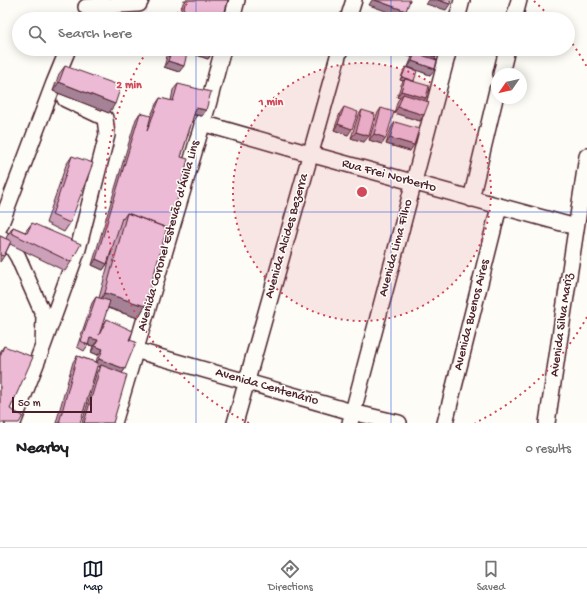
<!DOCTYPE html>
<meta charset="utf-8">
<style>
body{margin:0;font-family:"Gochi Hand",sans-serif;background:#f2f2f2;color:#202124}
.compass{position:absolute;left:491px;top:68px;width:36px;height:36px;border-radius:50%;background:#fff;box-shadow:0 2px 10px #0003;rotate:236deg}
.scale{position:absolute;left:12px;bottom:10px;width:80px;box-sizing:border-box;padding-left:4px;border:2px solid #4a1f2b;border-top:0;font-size:11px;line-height:14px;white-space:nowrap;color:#4a1f2b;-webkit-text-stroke:3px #fdfcf7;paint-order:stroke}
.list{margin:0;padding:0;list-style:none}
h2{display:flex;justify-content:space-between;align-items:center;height:52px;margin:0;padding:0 16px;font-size:17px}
h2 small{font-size:13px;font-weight:400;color:#757577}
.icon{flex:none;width:22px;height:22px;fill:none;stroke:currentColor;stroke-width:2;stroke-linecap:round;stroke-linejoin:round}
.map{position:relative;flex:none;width:587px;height:423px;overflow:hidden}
.search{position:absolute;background:#fff;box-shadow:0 2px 10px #0003;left:12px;right:12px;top:12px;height:44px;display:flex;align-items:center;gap:10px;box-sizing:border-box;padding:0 14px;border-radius:22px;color:#757577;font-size:15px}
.sheet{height:124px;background:#fff}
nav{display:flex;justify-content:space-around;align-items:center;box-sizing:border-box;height:56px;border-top:1px solid #e0e0e0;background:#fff;font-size:11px;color:#757577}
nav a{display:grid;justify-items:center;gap:2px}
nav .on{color:#111827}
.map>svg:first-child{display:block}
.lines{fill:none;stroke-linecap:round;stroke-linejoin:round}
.minor-casing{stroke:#4a1f2b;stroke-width:18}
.minor{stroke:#fdfcf7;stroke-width:15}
.wall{fill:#cca0b8;stroke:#4a1f2b}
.shaded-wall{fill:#a68296;stroke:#4a1f2b}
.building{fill:#edbad6;stroke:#4a1f2b}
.grid{fill:none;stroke:#1d4ed8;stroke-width:1;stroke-opacity:0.55}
.ring{fill:none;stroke:#d1495b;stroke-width:2;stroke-dasharray:2 4}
.labels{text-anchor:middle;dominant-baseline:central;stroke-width:3;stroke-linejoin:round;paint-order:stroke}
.street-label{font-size:13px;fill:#4a1f2b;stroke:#fdfcf7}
.centre{fill:#d1495b;stroke:#fdfcf7;stroke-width:2}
.ring-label{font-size:12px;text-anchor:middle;font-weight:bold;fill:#d1495b;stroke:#fdfcf7;stroke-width:3;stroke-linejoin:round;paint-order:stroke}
</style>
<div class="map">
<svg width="587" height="423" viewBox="0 0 587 423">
<rect width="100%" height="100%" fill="#fdfcf7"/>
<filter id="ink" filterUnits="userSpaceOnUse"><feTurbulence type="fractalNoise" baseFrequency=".025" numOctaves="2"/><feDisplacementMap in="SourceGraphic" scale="8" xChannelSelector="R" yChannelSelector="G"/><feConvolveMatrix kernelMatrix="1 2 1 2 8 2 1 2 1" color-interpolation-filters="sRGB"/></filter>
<g filter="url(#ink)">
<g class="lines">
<defs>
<path id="minor" d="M86,7L139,4L141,0
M232,19L237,0
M348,19L354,0
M457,19L462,0
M514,19L519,0
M501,74L507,49
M202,123L310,154L576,227
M471,199L497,90
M0,226L54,83L68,49
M0,237L10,244L18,257L44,316L43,346L13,423
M43,346L78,249L107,135L105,118L65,99
M135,350L352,412L399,423
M114,423L208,105L223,49
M235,423L340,49
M350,423L449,49
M445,423L499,207
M547,423L587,156"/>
</defs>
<!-- minor casing -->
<use href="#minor" class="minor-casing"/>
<!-- minor -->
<use href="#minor" class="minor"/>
</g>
<!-- wall -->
<path class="wall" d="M184,0H228L223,19H178Z
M169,49H188L179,72L164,67Z
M196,49H213L212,53L208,59L194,54Z
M407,49H439L436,57L435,59L430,75L408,67L412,57L405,55Z
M65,66L109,113L53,91L59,74Z
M406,67L414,81L426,98L424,100V115L420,121L394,113L398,100L400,98L397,97L401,85L403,81L400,80L404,70Z
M178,84L206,110L202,116L194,115L181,157L168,235L163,241L145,306L138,318L107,308L102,326L107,319L129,340L125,369L122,373L113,423H82L97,371L100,367L97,366L80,423H56L73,362L77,356L96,362L98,355L91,352L93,346L88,345L84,351L77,347L92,303L96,297L99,298L112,250L107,264L103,270L92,265L136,119L140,113L150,118L156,104L160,98L171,101L173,90Z
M344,107L348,135L334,130L340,113Z
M381,108L386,138L382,144L369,140L377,114Z
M362,110L364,142L351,138L358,116Z
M395,122L410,151L386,144L391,128Z
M72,156L70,223L64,232L46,223L66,165Z
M32,223L71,262L65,271L10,244L4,256L0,262V236L6,239L7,236L13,227L25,232Z
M4,346L10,409L0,423V352Z"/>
<!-- shaded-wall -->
<path class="shaded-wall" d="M372,0H375L406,11L402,17L369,5Z
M429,0H438L450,4L446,10L426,4Z
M198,49H201L212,53L208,59L194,54Z
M409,49L436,57L432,63L415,53L412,57L405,55Z
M168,61L184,66L179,72L164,67Z
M412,61L435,69L430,75L408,67Z
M402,77L414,81L405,79L403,81L400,80Z
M59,82L115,104L109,113L53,91Z
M401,91L426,98L422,104L403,94L400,98L397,97Z
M398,107L424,115L420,121L394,113Z
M196,108L206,110L202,116L191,114Z
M338,124L352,129L348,135L334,130Z
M356,132L369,136L364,142L351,138Z
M374,134L386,138L382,144L369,140Z
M390,138L414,145L410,151L386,144Z
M125,219L168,235L163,241Z
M96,259L107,264L103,270L92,265Z
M105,293L145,306L138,318L97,304Z
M90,338L98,340L93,346L85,344Z
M95,346L103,349L98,355L91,352Z
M99,359L125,369L121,375L101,365L100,367L95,365Z"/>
<!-- building -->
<path class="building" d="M186,0H228L223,19H181Z
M375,0H410L406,11Z
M438,0H451L450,4Z
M172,49H188L184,66L168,61Z
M201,49H213L212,53Z
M409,49H439L436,57Z
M415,53L437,60L435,69L412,61Z
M65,66L121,86L115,104L59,82Z
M406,67L417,71L414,81L402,77Z
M405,79L429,86L426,98L401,91Z
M178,84L211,92L206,110L196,108L181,157L188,159L168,235L165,234L167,228L127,213L123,219L122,218L107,264L96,259L140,113L151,116L147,131L160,98L173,101Z
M403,94L429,102L424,115L398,107Z
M344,107L358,112L352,129L338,124Z
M381,108L394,112L386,138L374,134Z
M362,110L375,114L369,136L356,132Z
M395,122L419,129L414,145L390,138Z
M72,156L93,163L70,223L52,215Z
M127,213L167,228L145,306L105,293Z
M32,223L81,244L71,262L11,233L13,227L27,233Z
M0,236L11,241L4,256L0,255Z
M96,297L110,301L99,335L107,319L133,331L129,340L136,342L125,369L99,359L103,349L95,346L98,340L90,338L88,345L81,341Z
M4,346L33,357L10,409L23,416L19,423H0V356Z
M77,356L98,363L80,423H59Z
M101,365L127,375L113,423H84Z"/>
</g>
<!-- grid -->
<path class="grid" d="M196,0V19M391,0V19M196,49V423M391,49V423M0,212H587"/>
<!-- distance rings -->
<circle cx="362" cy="192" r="129" fill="#d1495b" fill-opacity=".12"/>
<g class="ring">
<circle cx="362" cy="192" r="129"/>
<path d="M587 317A257 257 0 0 1 475 423M249 423A257 257 0 0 1 148 50M173 18A257 257 0 0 1 190 1M534 1A257 257 0 0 1 551 18M569 39A257 257 0 0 1 587 67"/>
</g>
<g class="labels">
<!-- street labels -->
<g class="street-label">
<text transform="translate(389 176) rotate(15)">Rua Frei Norberto</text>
<text transform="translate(169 236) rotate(-74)">Avenida Coronel Estevão d'Ávila Lins</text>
<text transform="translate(287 236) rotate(-74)">Avenida Alcides Bezerra</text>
<text transform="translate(396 248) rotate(-75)">Avenida Lima Filho</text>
<text transform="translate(472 315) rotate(-76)">Avenida Buenos Aires</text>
<text transform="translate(562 325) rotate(-82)">Avenida Silva Mariz</text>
<text transform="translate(267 387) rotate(16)">Avenida Centenário</text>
</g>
</g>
<circle cx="362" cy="192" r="6" class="centre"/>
<g class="ring-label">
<text x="129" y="88">2 min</text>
<text x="271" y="105">1 min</text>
</g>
</svg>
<svg class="compass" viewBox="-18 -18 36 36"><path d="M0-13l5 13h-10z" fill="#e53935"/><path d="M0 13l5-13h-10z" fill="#757577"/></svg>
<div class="scale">50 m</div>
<div class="search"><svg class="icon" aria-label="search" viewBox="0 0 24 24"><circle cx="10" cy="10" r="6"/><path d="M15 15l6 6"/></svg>Search here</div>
</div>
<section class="sheet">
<h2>Nearby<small>0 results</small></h2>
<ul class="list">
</ul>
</section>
<nav>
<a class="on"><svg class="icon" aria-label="map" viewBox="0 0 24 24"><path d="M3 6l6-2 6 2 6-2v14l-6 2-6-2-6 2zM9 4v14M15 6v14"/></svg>Map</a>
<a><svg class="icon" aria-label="directions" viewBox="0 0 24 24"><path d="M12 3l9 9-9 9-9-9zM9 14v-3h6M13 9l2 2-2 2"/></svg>Directions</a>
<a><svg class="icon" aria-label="saved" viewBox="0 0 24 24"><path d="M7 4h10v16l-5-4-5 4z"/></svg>Saved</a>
</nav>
